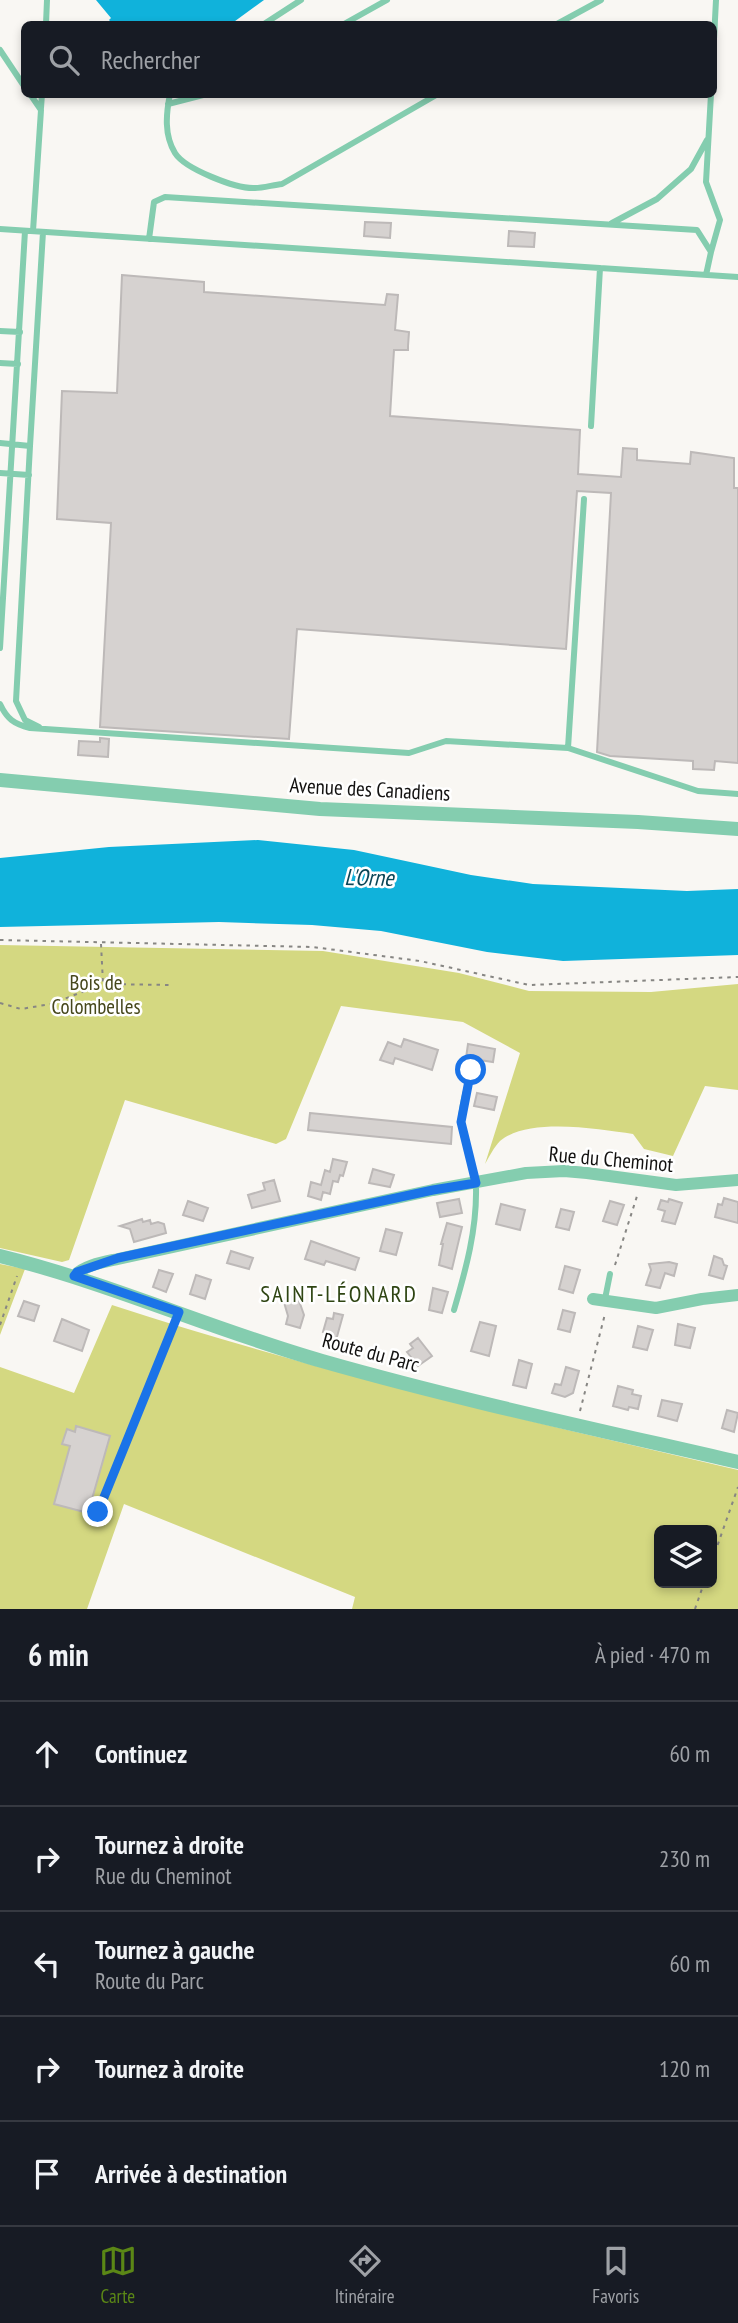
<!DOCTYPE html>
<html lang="fr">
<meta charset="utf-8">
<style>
body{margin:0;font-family:"PT Sans Narrow",sans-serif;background:#242831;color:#f1f3f6}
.controls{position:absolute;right:21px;bottom:21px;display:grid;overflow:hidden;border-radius:10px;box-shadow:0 4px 10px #0003}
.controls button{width:63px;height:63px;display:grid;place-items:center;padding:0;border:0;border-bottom:2px solid #363941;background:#171b24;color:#f1f3f6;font:35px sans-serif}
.stop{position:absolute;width:21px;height:21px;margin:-16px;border:5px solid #1a73e8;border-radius:50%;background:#fff}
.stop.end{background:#1a73e8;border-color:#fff;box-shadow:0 2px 7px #0008}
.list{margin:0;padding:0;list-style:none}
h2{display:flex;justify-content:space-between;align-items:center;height:91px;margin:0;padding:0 28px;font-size:30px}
h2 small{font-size:23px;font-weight:400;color:#9ea1a6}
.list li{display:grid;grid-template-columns:46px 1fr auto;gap:21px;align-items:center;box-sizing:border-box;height:105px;padding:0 28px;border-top:2px solid #363941}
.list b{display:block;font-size:26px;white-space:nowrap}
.list p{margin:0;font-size:23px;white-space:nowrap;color:#9ea1a6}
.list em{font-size:23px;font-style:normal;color:#9ea1a6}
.icon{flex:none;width:38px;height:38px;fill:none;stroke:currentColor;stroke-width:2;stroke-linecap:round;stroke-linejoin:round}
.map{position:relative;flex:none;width:738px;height:1609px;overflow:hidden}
.search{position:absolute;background:#171b24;box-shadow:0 4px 10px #0003;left:21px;right:21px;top:21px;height:77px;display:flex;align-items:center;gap:18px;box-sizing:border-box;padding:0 24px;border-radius:10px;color:#9ea1a6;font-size:26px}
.sheet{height:616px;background:#171b24}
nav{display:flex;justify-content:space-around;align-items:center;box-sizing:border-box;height:98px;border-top:2px solid #363941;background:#171b24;font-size:19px;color:#9ea1a6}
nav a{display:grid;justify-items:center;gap:4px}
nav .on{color:#5b8716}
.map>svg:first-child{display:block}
.green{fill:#d4d881;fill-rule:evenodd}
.water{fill:#10b2db}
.building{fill:#d6d2d0;stroke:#bdb9b8;stroke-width:2}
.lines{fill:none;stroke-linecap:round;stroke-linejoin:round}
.path{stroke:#878683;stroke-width:2;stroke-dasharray:3.5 5;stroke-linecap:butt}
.service{stroke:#84cdaf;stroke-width:6}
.minor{stroke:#84cdaf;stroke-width:12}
.tertiary{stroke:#84cdaf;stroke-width:14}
.route{stroke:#1a73e8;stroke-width:9}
.labels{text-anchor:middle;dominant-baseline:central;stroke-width:5;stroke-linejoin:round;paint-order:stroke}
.street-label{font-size:21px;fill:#121110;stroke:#fff}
.park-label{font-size:21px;fill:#46471c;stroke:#fff}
.water-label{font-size:23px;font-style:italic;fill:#0c4758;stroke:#fff}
.neighbourhood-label{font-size:23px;letter-spacing:2px;fill:#2f4513;stroke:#fff}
</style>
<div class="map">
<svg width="738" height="1609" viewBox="0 0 738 1609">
<rect width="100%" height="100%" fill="#f9f7f3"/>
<!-- green -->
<path class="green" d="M0,945L323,951L459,973L529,991L651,992L738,984V1090L705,1086L673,1156L644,1149L633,1134C598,1129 529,1117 500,1141C494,1147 489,1157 485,1164L520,1053L463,1022L341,1006L286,1139L276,1144L125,1100L69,1260L62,1262L0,1248Z
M0,1264L25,1269L0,1335Z
M112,1305C317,1372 528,1421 738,1470V1609H352L355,1597L124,1504L87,1609H0V1367L74,1393ZM659,1530H712V1583H659Z"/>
<!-- water -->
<path class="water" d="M96,0H264L231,24H113L109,20L111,18Z
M258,840L354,850L471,875L533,884L687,891L738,889V955L563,961L487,952L381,931L312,925L219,922L0,927V858L109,847Z"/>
<!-- building -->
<path class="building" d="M365,222L391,223L390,238L364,236Z
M509,231L535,233L534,247L508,246Z
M122,275L204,282V292L385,305L387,294L398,295L395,330L409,332L408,346V350H394L390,416L580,430L578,474L621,477L623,448L637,449V460L690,464L691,452L734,458V488H738V763L715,761L714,770L693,769V761L610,756L597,752L611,493L577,491L566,649L297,629L289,739L100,727L111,523L57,519L62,391L117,393Z
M100,738L109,739L108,757L78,755L79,741L100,742Z
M404,1039L438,1050L432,1070L395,1058L393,1064L380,1060L388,1042L401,1047Z
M468,1044L495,1049L493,1062L466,1058Z
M477,1093L497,1097L494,1110L474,1106Z
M310,1113L452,1127L451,1144L308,1130Z
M333,1159L347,1162L343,1176L340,1175L338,1182L333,1181L330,1194L323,1192L321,1200L308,1196L311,1182L321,1185L325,1170L330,1172Z
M373,1169L394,1175L390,1187L369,1183Z
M274,1180L280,1201L252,1208L248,1195L265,1190L263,1183Z
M724,1198L738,1202V1223L715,1217L718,1204L722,1205Z
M459,1199L462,1213L440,1217L437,1203Z
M669,1199L682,1203L675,1224L662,1221L665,1211L658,1209L661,1200L668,1202Z
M188,1201L208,1208L203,1221L183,1215Z
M610,1201L624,1205L617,1225L603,1221Z
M501,1204L525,1210L520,1230L496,1224Z
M561,1209L574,1212L569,1230L556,1227Z
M142,1219L143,1222L150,1220L151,1224L158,1222L164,1224L166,1233L134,1242L130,1229L120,1226Z
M447,1223L462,1227L452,1269L439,1265L443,1244H441Z
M386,1229L402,1233L396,1255L380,1251Z
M311,1241L359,1258L355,1270L326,1261L324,1265L305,1259Z
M231,1251L253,1258L249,1269L227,1263Z
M714,1256L722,1259L724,1265L727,1266L723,1279L709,1275Z
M669,1262L677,1264L674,1276L665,1273L660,1288L646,1285L651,1270L649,1264Z
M565,1266L580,1270L573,1293L559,1289Z
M159,1270L173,1274L166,1292L153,1287Z
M196,1275L211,1280L205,1299L190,1294Z
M433,1288L448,1292L442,1313L429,1310Z
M297,1295L304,1315L300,1328L286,1324L288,1316L283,1299Z
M24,1301L39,1306L34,1321L18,1316Z
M563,1310L575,1313L570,1332L558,1329Z
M334,1313L343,1315L335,1344L327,1341L329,1333L323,1332L327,1318L333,1319Z
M62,1319L89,1330L82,1351L54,1341Z
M480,1322L496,1326L489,1356L471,1351Z
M678,1324L695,1328L690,1348L675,1345Z
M638,1326L653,1330L647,1350L633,1347Z
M418,1338L432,1356L418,1366L407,1352L413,1348L410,1344Z
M519,1360L532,1364L526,1388L513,1385Z
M566,1367L579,1371L573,1393L565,1397L552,1393L555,1384L561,1385Z
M618,1386L633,1390L632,1394L641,1396L638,1409L629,1407L628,1410L613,1406Z
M662,1400L682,1404L677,1421L658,1416Z
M727,1410L738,1413L734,1432L722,1428Z
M76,1426L110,1436L88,1513L54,1504L70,1446L62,1444L67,1429L75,1432Z"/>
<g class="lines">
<!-- path -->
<path class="path" d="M0,940L313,947L420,961L529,985L738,977
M101,944L103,983
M0,1003L21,1009L51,1004L103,984L170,985
M615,1265L638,1193
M0,1325L17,1276
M580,1411L605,1314
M98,1512L174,1325
M712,1561L738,1487
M695,1609L704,1583"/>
<!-- service -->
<path class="service" d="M46,24L47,0
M264,24L301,0
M344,24L387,0
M557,24L601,0
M714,39L716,0
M0,50L24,86
M30,94L41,110L33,231
M170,94C166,114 164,135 175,153C185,169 236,189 255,188C263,188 273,185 282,184L438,94
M711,94L706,182L720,220L711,252
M168,104L207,94
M41,108L42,94
M612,223L657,199L691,169L707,140
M0,229L738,277
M149,239L154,202L165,197L697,230L711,252L706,275
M0,331L20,332
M0,363L18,364
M591,426L600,268
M0,443L30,446L43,232
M30,446L16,701L25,720L39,727
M0,473L29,475
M0,648L25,231
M0,704C7,719 14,724 30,728L409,753L446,741L568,748L698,791L738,794
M568,748L584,499
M605,1299L610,1274
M454,1310C466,1269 477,1229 476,1187C476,1164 463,1145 461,1123C460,1107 468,1086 471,1070"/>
<!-- minor -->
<path class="minor" d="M74,1276C84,1265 104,1262 118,1259L433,1190L526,1173L564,1171L587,1173L676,1185L738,1180
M593,1299L656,1308L702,1299L738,1295"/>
<!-- tertiary -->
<path class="tertiary" d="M0,780L320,809L638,822L738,829
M0,1256C110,1283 213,1330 322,1361C459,1400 599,1430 738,1462"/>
</g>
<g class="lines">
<!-- route -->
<path class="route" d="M98,1512L179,1312L74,1276L77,1272L118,1258L433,1190L476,1183L461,1122L471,1070"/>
</g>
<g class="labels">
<!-- street labels -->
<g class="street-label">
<text transform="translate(370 789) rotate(3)">Avenue des Canadiens</text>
<text transform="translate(611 1159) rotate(5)">Rue du Cheminot</text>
<text transform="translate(371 1352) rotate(15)">Route du Parc</text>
</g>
<!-- park labels -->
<g class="park-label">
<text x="96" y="982">Bois de<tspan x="96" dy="24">Colombelles</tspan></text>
</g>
<!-- water labels -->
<g class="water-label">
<text transform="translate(369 877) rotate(1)">L'Orne</text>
</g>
<!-- neighbourhood labels -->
<g class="neighbourhood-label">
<text x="339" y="1293">SAINT-LÉONARD</text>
</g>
</g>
</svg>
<div class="controls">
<button><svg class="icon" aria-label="layers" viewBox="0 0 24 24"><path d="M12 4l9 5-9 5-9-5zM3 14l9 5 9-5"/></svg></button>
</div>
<div class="stop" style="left:471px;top:1070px"></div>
<div class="stop end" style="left:98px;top:1512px"></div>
<div class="search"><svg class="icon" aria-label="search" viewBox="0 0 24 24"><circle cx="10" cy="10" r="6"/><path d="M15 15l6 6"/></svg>Rechercher</div>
</div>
<section class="sheet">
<h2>6 min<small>À pied · 470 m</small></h2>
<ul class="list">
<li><svg class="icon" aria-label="ahead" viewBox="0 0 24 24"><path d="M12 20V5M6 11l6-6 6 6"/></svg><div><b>Continuez</b></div><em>60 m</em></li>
<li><svg class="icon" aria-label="right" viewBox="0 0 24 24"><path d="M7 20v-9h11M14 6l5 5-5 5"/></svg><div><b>Tournez à droite</b><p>Rue du Cheminot</p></div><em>230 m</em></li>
<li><svg class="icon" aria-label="left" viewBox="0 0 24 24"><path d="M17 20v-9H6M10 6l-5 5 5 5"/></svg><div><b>Tournez à gauche</b><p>Route du Parc</p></div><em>60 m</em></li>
<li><svg class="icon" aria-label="right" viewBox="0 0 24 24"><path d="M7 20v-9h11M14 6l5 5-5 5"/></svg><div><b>Tournez à droite</b></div><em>120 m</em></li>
<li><svg class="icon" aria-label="arrive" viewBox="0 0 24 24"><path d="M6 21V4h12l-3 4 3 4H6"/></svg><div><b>Arrivée à destination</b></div></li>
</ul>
</section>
<nav>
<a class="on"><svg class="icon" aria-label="map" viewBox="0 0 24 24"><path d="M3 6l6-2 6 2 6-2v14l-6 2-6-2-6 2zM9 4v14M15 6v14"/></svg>Carte</a>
<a><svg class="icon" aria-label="directions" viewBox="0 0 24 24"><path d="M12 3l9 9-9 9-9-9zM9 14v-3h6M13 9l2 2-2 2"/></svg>Itinéraire</a>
<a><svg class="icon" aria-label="saved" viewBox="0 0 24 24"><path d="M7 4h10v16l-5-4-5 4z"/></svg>Favoris</a>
</nav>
